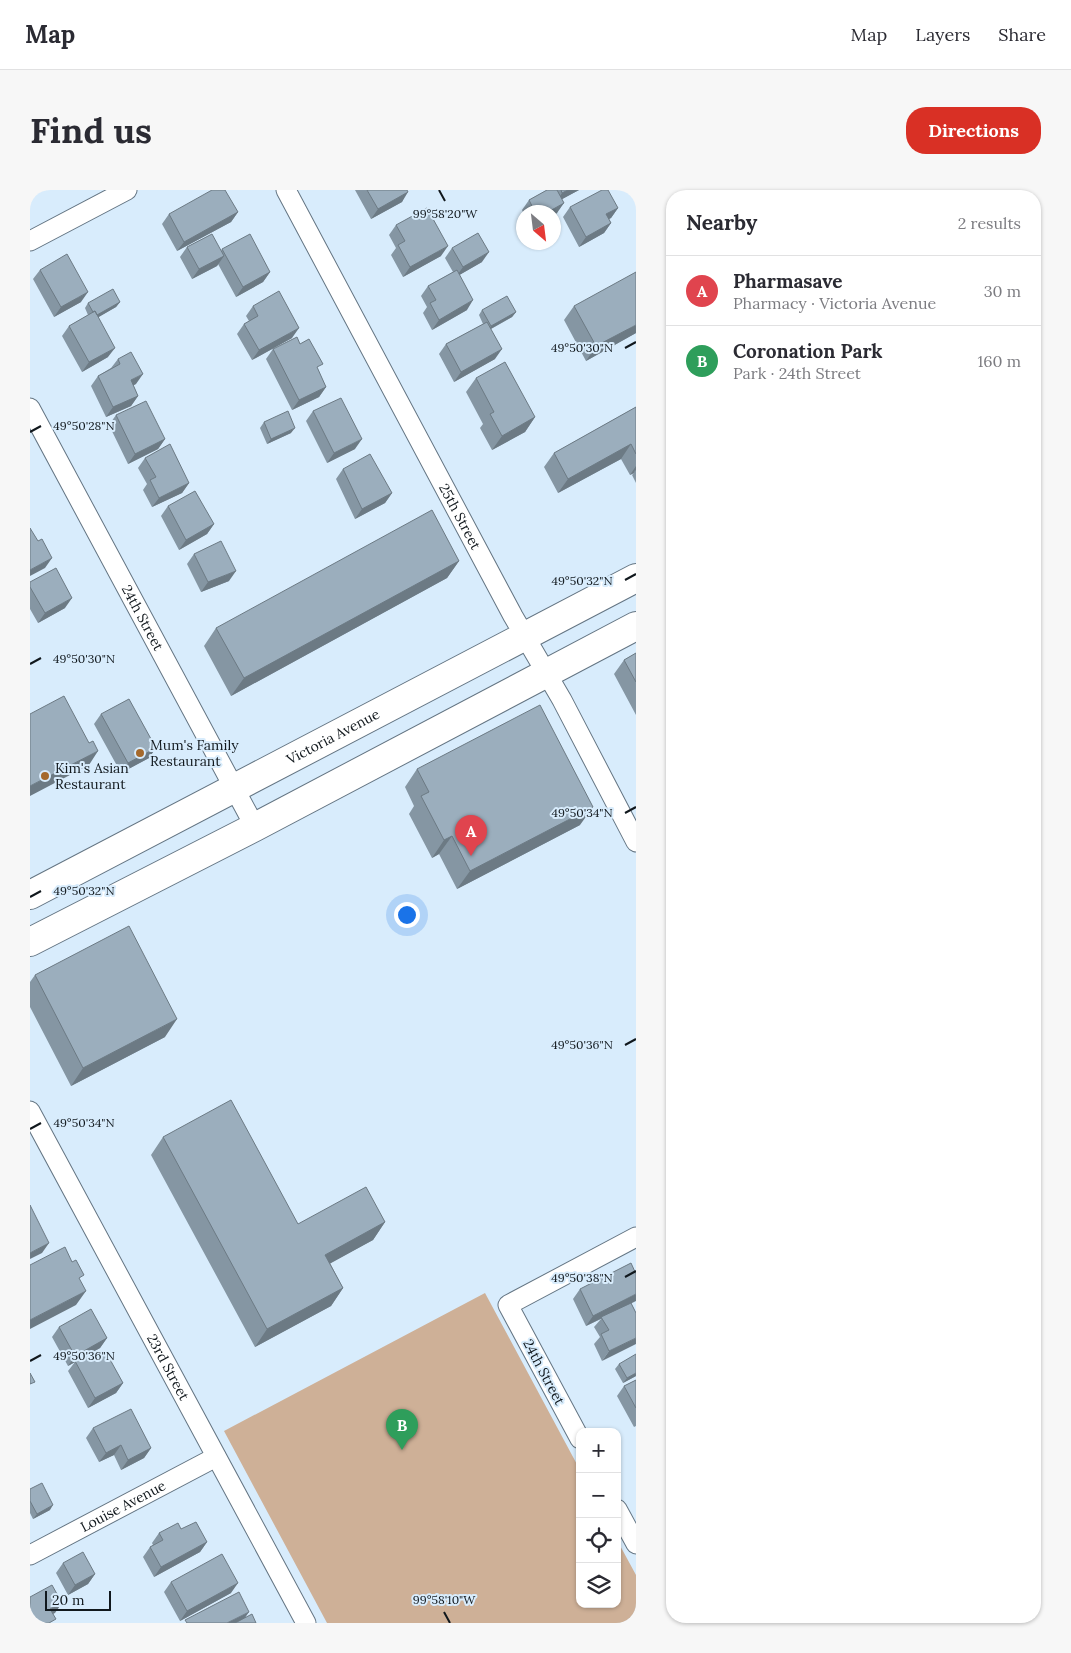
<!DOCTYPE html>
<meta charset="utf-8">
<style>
body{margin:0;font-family:Lora,serif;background:#f7f7f7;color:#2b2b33}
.controls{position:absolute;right:15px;bottom:15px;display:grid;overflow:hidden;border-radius:10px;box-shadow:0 1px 4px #0004}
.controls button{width:45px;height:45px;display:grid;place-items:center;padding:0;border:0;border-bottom:1px solid #e1e1e2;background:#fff;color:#2b2b33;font:25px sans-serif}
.compass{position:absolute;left:486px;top:15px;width:45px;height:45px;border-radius:50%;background:#fff;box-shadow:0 1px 4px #0004;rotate:152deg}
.scale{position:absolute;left:15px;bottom:12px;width:66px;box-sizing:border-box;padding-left:5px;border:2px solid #11181d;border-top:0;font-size:14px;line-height:18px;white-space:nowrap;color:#11181d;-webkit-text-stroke:4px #d8ecfc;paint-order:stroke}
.you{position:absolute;left:376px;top:724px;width:18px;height:18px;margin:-12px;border:4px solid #fff;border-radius:50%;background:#1a73e8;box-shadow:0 0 0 8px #1a73e833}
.badge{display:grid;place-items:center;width:32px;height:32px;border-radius:50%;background:#d93025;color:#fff;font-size:16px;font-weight:700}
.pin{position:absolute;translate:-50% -41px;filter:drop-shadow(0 1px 2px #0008)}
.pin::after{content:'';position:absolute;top:26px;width:18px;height:15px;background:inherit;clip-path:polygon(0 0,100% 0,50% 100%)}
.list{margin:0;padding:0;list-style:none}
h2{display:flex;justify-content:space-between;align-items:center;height:65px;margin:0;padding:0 20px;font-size:21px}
h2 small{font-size:16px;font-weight:400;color:#7c7c81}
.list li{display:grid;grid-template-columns:32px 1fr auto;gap:15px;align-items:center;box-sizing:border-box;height:70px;padding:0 20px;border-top:1px solid #e1e1e2}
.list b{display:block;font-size:19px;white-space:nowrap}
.list p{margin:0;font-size:16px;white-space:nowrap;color:#7c7c81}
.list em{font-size:16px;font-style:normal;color:#7c7c81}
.icon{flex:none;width:28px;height:28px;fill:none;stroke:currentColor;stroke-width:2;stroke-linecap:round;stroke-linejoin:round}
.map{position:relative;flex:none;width:606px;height:1433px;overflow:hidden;border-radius:20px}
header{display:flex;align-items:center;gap:30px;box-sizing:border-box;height:70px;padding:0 25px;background:#fff;border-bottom:1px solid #e1e1e2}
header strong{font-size:24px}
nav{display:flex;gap:28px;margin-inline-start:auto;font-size:18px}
.intro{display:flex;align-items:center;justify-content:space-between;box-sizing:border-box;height:120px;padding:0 30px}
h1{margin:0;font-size:35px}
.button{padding:12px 22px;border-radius:20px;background:#d93025;color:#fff;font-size:18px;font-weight:700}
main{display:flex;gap:30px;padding:0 30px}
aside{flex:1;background:#fff;border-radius:20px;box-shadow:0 1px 4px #0004}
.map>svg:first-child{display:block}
.green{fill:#ceb097}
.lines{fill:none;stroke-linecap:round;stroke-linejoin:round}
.street-casing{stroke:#647583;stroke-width:21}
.primary-casing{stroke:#647583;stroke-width:30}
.street{stroke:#fff;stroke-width:19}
.primary{stroke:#fff;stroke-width:28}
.wall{fill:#8596a3}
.shaded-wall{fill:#6c7a84}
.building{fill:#9baebd;stroke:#6c7a84}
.ticks{fill:none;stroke:#11181d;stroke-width:2}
.poi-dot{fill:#a5692c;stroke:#d8ecfc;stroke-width:2}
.labels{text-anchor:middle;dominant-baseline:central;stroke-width:4;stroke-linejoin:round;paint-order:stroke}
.street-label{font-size:14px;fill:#11181d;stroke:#d8ecfc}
.poi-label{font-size:14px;fill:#11181d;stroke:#d8ecfc;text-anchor:start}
.ticks-label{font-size:12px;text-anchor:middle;fill:#11181d;stroke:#d8ecfc;stroke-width:4;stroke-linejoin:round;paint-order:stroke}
</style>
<header>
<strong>Map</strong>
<nav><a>Map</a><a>Layers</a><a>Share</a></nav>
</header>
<div class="intro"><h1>Find us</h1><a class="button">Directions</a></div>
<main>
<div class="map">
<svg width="606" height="1433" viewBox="0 0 606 1433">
<rect width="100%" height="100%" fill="#d8ecfc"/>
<!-- green -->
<path class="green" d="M455,1103L550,1280V1414H587V1350L606,1385V1433H297L194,1241Z"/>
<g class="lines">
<defs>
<g id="street">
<path id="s1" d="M256,0L483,426L532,510L606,652"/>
<path d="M0,51L97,0"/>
<path id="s2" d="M0,218L225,637"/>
<path id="s3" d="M0,921L276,1433"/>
<path d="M550,1249L478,1115L606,1047"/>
<path d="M587,1319L606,1354"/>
<path id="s4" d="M0,1365L186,1267"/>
</g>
<g id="primary">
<path id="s5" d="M0,705L606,388"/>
<path d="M0,752L225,637L606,436"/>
</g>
</defs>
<!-- street casing -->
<use href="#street" class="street-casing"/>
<!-- primary casing -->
<use href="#primary" class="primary-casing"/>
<!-- street -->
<use href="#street" class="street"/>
<!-- primary -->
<use href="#primary" class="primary"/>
</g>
<!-- wall -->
<path class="wall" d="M325,0H377L372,12L341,29Z
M517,0H549L532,9L527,23L524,25V22H494V24L492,20L499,10Z
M540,17L588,18L581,28L579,29L581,33L574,43L549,57L533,27Z
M208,22L201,32L147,61L132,34L139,24Z
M366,35L411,66L373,87L361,65L366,58L359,45Z
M157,57L191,61L192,59L240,82L233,92L206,107L188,74L187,76L162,89L150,67Z
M422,58L452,72L429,85L437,120L402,140L393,123L397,117L391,106L398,96L423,82L415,68Z
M10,80L51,112L24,127L3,89Z
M90,112L86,117L68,127L78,167L52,182L32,146L39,136L58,125L55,118L58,113Z
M223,116L262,148L222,170L207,144L214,134L219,131L216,126Z
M544,116L606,143L556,171L534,130Z
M452,120L486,122L482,127L461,139L465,169L424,192L409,164L416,154L453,134L449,125Z
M270,154L288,180L296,197L289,207L262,220L236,169L243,159Z
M88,169L106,194L103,195L108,206L101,216L76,227L61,196L68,186L81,178Z
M446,188L505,227L495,242L462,260L450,238L453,234L436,202Z
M606,217V293L602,285L604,283L600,285L591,269L528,303L514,277L524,263Z
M283,221L325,259L297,273L276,231Z
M86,225L135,249L128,259L98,274L79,235Z
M234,232L261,243L237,254L230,238Z
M115,268L159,293L152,303L122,317L113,300L117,294L108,278Z
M313,279L362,303L355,313L325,329L306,289Z
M138,316L184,334L177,344L149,360L131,326Z
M164,364L199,391L171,402L157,374Z
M429,371L417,388L201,506L174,456L186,438Z
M0,392L35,418L8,433L0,419Z
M606,463V525L584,484L594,470Z
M71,524L119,568L91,583L64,534Z
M387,579L550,635L427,699L409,664L402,668L379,624L384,616L375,597Z
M5,785L135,847L41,896L0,817V792Z
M133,947L268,1034L355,1032L343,1050L300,1073L313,1098L301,1116L225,1157L121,965Z
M550,1099L601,1113L606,1123L572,1171L564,1154L570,1147L564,1137L571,1129L556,1136L543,1109Z
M29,1137L77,1148L70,1158L63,1162L67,1169L93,1193L86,1203L58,1218L38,1181L45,1172L38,1176L22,1147Z
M589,1174L606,1186L593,1193L585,1179Z
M606,1190V1236L604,1237L587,1206L594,1196Z
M63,1238L121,1258L114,1268L91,1280L84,1265L69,1272L56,1248Z
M0,1299L20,1320L3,1329L0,1323Z
M151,1339L177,1352L170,1362L124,1387L113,1367L120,1357L123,1355L122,1353L129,1343Z
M33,1373L65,1384L58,1394L38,1405L26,1383Z
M141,1392L201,1403L150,1431L134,1402Z"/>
<!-- shaded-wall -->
<path class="shaded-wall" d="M538,0H549L525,13L532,3Z
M378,2L372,12L341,29L348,19Z
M534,13L527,23L524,25V22H518Z
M588,18L581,28L569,34L576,24Z
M208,22L201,32L147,61L154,52Z
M581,33L574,43L549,57L556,47Z
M418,56L411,66L373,87L380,77Z
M459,62L452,72L426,87L433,77Z
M194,66L187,76L162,89L169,79Z
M240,82L233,92L206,107L213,97Z
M58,102L51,112L24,127L31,117Z
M443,110L437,120L402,140L409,130Z
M90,112L86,117L62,131L65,126Z
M486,122L482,127L457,141L461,136Z
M606,135V143L556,171L566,156Z
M269,138L262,148L222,170L229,160Z
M85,158L78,167L52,182L59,172Z
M472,159L465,169L424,192L431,182Z
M113,184L106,194L94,200L101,190Z
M296,197L289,207L262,220L269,210Z
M108,206L101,216L76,227L83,217Z
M505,227L495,242L462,260L472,246Z
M265,238L261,243L237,254L241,249Z
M135,249L128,259L98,274L105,264Z
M332,249L325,259L297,273L304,263Z
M601,254L591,269L528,303L538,289Z
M606,276V281L605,280L604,283L600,285Z
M159,293L152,303L122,317L129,308Z
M362,303L355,313L325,329L332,319Z
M184,334L177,344L149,360L156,350Z
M22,368L15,378L0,386V380Z
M429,371L417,388L201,506L214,488Z
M206,381L199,391L171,402L178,392Z
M42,408L35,418L8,433L15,423Z
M126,558L119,568L91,583L98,573Z
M68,561L59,575L0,606V596Z
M563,617L550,635L427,699L440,681Z
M422,646L409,664L402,668L414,650Z
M147,829L135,847L41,896L53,878Z
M355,1032L343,1050L283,1083L295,1065Z
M19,1053L12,1063L0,1069V1063Z
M313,1098L301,1116L225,1157L237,1139Z
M56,1101L46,1115L0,1139V1130Z
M606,1104V1111L556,1136L563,1126Z
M77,1148L70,1158L38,1176L45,1166Z
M606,1148V1154L572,1171L579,1161Z
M606,1183V1186L593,1193L597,1188Z
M93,1193L86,1203L58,1218L65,1208Z
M91,1255L84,1265L69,1272L76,1263Z
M121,1258L114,1268L91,1280L98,1270Z
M23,1315L20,1320L3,1329L7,1324Z
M177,1352L170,1362L124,1387L131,1377Z
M65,1384L58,1394L38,1405L45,1395Z
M208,1393L201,1403L150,1431L157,1421Z
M32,1413L25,1423L13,1429L20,1419Z
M219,1422L212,1432L210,1433H197Z"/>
<!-- building -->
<path class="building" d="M182,0H195L208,22L154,52L139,24Z
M337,0H377L378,2L348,19Z
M517,0H527L534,13L518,22H505L499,10Z
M531,0H538L532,3Z
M572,0H578L588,18L576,24L581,33L556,47L540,17Z
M397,18L418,56L380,77L368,55L375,51L366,35Z
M448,43L459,62L433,77L422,58Z
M182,44L194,66L169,79L157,57Z
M220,44L240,82L213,97L192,59Z
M37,64L58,102L31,117L10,80Z
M427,80L443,110L409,130L400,113L406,110L398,96Z
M606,82V135L566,156L544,116Z
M83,99L90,112L67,125L65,121L63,122L58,113Z
M249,101L269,138L229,160L214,134L228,126L223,116Z
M477,106L486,122L461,136L452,120Z
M65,121L85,158L59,172L39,136Z
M457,132L472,159L431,182L416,154Z
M267,147L270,154L279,149L293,174L287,177L296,197L269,210L243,159Z
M101,162L113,184L101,190L108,206L83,217L68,186L90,174L88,169Z
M475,172L505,227L472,246L460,224L464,222L446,188Z
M311,208L332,249L304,263L283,221Z
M116,211L135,249L105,264L86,225Z
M606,217V264L601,254L538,289L524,263Z
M258,221L265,238L241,249L234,232Z
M140,254L159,293L129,308L120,290L126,287L115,268Z
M340,264L362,303L332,319L313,279Z
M165,301L184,334L156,350L138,316Z
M402,320L429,371L214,488L186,438Z
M0,338L8,351L12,349L22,368L0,380Z
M191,351L206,381L178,392L164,364Z
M26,378L42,408L15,423L0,397V392Z
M606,463V492L594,470Z
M34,506L59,553L63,551L68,561L0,596V524Z
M99,509L126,558L98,573L71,524Z
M510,515L563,617L440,681L422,646L414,650L391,606L399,602L387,579Z
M99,736L147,829L53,878L5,785Z
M201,910L268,1034L336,997L355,1032L295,1065L313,1098L237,1139L133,947Z
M0,1015L19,1053L0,1063Z
M35,1057L42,1072L46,1070L54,1085L49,1088L56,1101L0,1130V1075Z
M601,1073L606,1084V1104L563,1126L550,1099Z
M601,1113L606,1123V1148L579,1161L571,1144L579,1140L571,1127Z
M61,1119L77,1148L45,1166L29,1137Z
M63,1161L67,1169L77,1164L93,1193L65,1208L45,1171Z
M606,1164V1183L597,1188L589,1174Z
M0,1183L5,1192L0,1194Z
M606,1190V1218L594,1196Z
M101,1219L121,1258L98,1270L91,1255L76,1263L63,1238Z
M12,1293L23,1315L7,1324L0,1311V1299Z
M166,1332L177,1352L131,1377L120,1357L133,1350L129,1343L148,1333L151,1339Z
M53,1362L65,1384L45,1395L33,1373Z
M192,1364L208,1393L157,1421L141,1392Z
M22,1395L32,1413L20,1419L26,1429L19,1433H0V1407Z
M209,1402L219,1422L197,1433H157L155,1430Z
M222,1424L226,1433H205Z"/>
<!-- ticks -->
<path class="ticks" d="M409,0L415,11M595,158L606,152M0,242L11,236M595,390L606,384M0,474L11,468M595,623L606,617M0,707L11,701M595,855L606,849M0,939L11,933M595,1087L606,1081M0,1171L11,1165M414,1422L420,1433"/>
<!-- markers -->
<g class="poi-dot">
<circle cx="110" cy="563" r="5"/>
<circle cx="15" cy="586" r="5"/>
</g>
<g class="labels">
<!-- street labels -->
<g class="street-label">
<text stroke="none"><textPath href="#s1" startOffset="370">25th Street</textPath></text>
<text stroke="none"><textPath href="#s2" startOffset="238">24th Street</textPath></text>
<text stroke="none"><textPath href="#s5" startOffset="342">Victoria Avenue</textPath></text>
<text stroke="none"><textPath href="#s3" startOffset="291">23rd Street</textPath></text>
<text transform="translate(514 1182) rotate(62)">24th Street</text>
<text stroke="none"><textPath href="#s4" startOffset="105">Louise Avenue</textPath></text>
</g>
<!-- poi labels -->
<g class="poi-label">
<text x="120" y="555">Mum's Family<tspan x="120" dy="16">Restaurant</tspan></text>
<text x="25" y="578">Kim's Asian<tspan x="25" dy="16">Restaurant</tspan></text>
</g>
</g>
<g class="ticks-label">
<text x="415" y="28">99°58'20"W</text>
<text x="552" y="162">49°50'30"N</text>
<text x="54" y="240">49°50'28"N</text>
<text x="552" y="395">49°50'32"N</text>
<text x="54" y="473">49°50'30"N</text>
<text x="552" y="627">49°50'34"N</text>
<text x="54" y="705">49°50'32"N</text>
<text x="552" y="859">49°50'36"N</text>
<text x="54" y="937">49°50'34"N</text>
<text x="552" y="1092">49°50'38"N</text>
<text x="54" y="1170">49°50'36"N</text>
<text x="414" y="1414">99°58'10"W</text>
</g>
</svg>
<div class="controls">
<button>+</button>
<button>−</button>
<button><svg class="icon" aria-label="locate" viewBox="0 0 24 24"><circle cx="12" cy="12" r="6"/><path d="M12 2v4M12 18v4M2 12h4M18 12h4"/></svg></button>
<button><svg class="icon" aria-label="layers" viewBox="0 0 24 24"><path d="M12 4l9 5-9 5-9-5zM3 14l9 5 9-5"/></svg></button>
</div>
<svg class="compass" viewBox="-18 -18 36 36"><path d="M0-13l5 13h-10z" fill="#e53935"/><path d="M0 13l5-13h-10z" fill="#7c7c81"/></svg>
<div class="scale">20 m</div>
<div class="you"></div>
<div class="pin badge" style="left:441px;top:666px;background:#e0444e">A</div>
<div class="pin badge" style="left:372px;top:1260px;background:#2e9e5b">B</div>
</div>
<aside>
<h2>Nearby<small>2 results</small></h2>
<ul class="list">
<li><span class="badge" style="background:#e0444e">A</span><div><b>Pharmasave</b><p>Pharmacy · Victoria Avenue</p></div><em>30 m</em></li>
<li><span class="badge" style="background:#2e9e5b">B</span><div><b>Coronation Park</b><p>Park · 24th Street</p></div><em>160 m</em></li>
</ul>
</aside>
</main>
